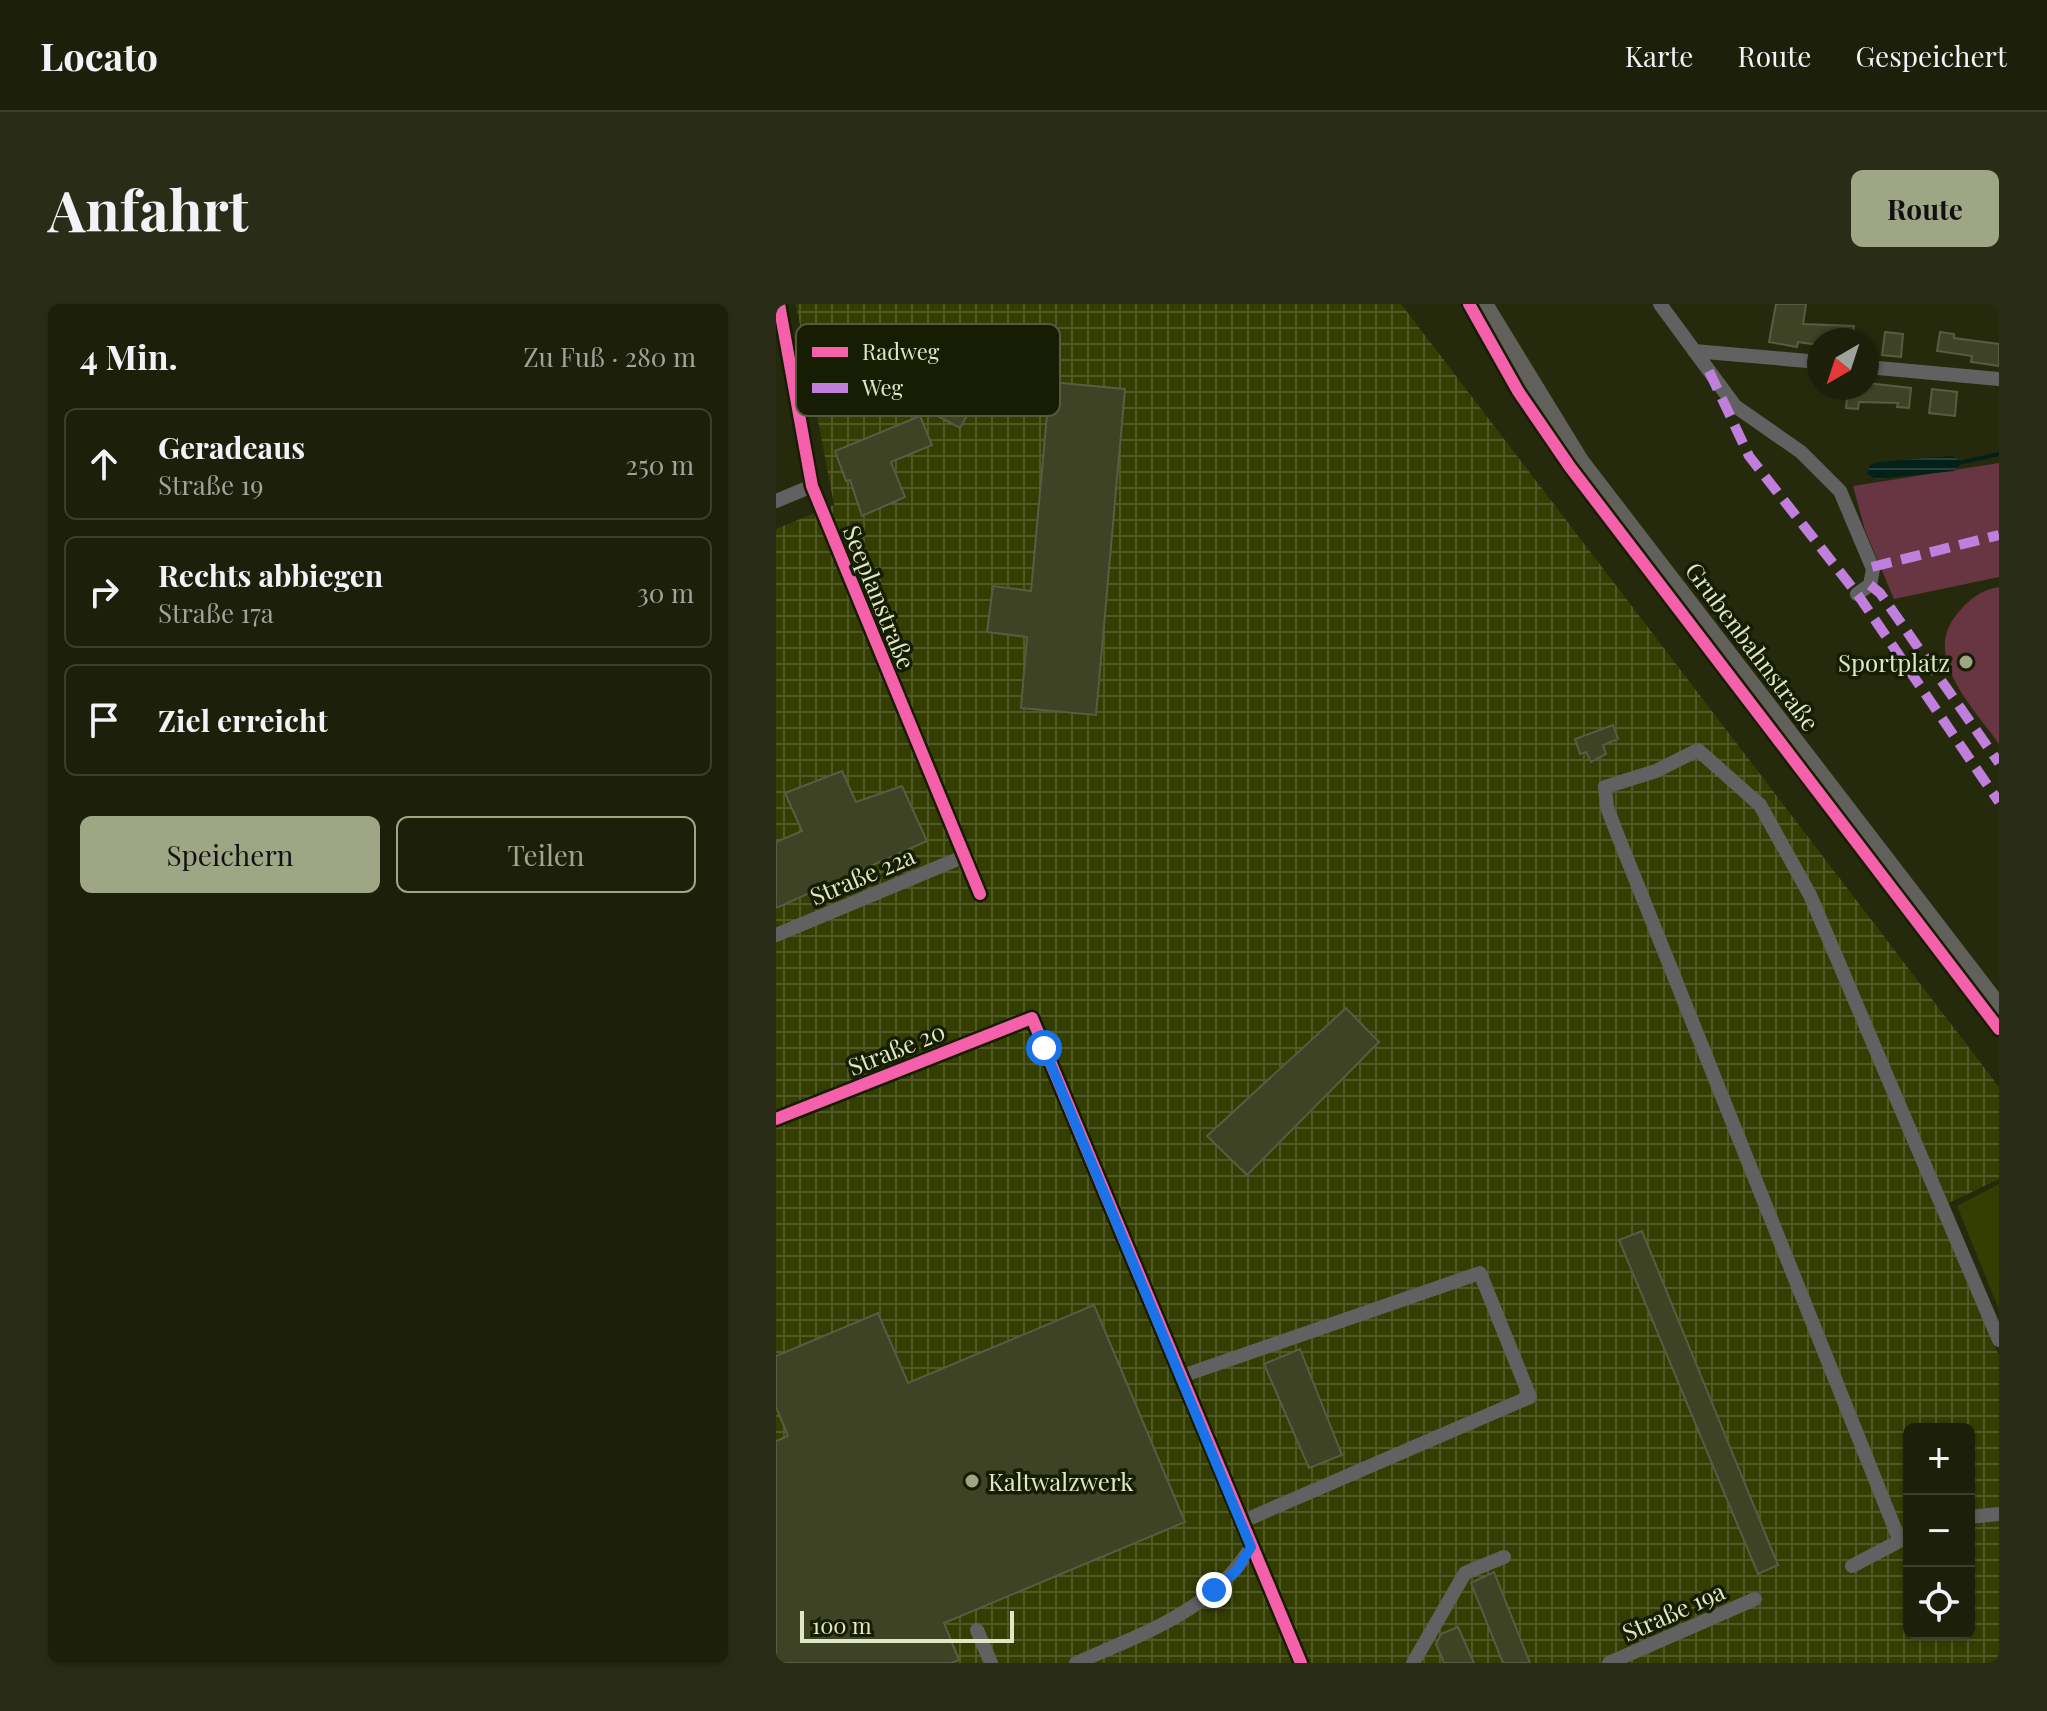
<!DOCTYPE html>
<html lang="de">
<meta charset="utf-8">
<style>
body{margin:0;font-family:"Playfair Display",serif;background:#292d18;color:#f1f3f6}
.controls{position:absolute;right:24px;bottom:24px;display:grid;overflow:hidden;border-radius:12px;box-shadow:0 2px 6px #0004}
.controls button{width:72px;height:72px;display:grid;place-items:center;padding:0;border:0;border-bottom:2px solid #3a3e2b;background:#1c200a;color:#f1f3f6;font:40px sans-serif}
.compass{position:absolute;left:1031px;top:24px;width:72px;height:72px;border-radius:50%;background:#1c200a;box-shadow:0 2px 6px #0004;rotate:219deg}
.scale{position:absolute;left:24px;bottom:20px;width:214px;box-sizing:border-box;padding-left:8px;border:4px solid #dfe8c6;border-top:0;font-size:22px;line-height:28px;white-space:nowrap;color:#dfe8c6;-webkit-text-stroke:6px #171d02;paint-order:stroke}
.stop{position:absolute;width:24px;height:24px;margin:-18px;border:6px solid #1a73e8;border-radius:50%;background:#fff}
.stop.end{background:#1a73e8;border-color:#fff;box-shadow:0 2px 8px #0008}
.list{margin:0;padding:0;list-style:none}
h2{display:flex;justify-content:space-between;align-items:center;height:104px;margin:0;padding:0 32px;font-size:34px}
h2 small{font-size:26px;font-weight:400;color:#a0a39c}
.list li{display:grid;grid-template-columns:52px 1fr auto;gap:24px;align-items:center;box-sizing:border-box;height:112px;margin:0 16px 16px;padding:0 16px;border:2px solid #3a3e2b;border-radius:12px}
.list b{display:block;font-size:30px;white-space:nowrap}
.list p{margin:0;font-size:26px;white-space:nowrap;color:#a0a39c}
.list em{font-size:26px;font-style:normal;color:#a0a39c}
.actions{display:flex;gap:16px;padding:24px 32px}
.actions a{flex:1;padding:18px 0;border:2px solid #9ea685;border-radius:12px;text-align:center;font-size:28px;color:#9ea685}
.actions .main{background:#9ea685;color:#111}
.icon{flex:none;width:44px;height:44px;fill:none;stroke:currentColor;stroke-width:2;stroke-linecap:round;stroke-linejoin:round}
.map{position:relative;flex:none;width:1223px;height:1359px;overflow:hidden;border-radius:12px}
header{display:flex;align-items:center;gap:48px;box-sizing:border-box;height:112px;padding:0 40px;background:#1c200a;border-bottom:2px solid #3a3e2b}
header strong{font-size:38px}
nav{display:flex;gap:44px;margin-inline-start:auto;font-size:28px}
.intro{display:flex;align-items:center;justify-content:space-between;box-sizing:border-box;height:192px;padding:0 48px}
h1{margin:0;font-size:56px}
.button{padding:20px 36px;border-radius:12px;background:#9ea685;color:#111;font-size:28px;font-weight:700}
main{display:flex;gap:48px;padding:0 48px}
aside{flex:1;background:#1c200a;border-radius:12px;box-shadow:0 2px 6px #0004}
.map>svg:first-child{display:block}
.built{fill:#343e03}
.industrial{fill:url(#industrial-grid);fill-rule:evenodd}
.garden{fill:#683643}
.water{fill:url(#water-rules)}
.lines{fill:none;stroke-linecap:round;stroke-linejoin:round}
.stream{stroke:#032019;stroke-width:4}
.building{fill:#3e4325;stroke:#585c42;stroke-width:2}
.minor{stroke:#626161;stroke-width:14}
.major{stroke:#61605a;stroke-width:18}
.quiet{stroke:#c07fdc;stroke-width:10;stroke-dasharray:20 10;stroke-linecap:butt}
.cycleway-casing{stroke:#171d02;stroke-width:17}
.cycleway{stroke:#f560ab;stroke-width:12}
.route{stroke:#1a73e8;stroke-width:10}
.poi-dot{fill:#9ea685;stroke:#171d02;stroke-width:3}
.labels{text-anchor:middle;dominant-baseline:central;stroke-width:7;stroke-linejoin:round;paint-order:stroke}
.street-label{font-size:24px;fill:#dfe8c6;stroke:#171d02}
.poi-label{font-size:24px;fill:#dfe8c6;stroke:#171d02;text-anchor:end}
.key{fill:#171d02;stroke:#535a3d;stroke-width:2}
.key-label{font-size:22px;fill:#dfe8c6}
</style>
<header>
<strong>Locato</strong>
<nav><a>Karte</a><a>Route</a><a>Gespeichert</a></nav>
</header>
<div class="intro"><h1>Anfahrt</h1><a class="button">Route</a></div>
<main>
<aside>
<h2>4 Min.<small>Zu Fuß · 280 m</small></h2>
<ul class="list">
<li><svg class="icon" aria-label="ahead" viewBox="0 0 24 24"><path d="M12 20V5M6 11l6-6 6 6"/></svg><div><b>Geradeaus</b><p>Straße 19</p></div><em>250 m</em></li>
<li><svg class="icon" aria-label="right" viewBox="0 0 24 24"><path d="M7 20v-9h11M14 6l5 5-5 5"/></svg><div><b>Rechts abbiegen</b><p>Straße 17a</p></div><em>30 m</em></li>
<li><svg class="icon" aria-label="arrive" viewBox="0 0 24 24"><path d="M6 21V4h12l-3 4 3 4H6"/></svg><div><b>Ziel erreicht</b></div></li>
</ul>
<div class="actions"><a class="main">Speichern</a><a>Teilen</a></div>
</aside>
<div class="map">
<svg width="1223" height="1359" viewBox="0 0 1223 1359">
<defs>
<pattern id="industrial-grid" width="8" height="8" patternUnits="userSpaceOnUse" patternTransform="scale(2)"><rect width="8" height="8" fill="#343e03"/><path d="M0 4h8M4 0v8" fill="none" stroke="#515a26"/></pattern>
<pattern id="water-rules" width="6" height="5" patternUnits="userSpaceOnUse" patternTransform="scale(2)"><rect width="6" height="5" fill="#032019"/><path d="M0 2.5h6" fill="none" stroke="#274039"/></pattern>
</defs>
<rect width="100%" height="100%" fill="#262a0d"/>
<!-- built -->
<path class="built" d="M1223,880V1005L1181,902Z"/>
<!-- industrial -->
<path class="industrial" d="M20,0H625L1223,783V875L1164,903L1223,1052V1359H0V225L58,201ZM1133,1125H1193V1329H1133Z"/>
<!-- garden -->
<path class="garden" d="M1223,159V273L1118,295L1089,226L1077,182Z
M1223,283V440C1198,404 1144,352 1182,309C1193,295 1205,286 1223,283Z"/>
<!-- water -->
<path class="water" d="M1176,152L1187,158L1178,167L1101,175L1091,170L1094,161L1103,158Z"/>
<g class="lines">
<!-- stream -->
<path class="stream" d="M1187,158L1223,150"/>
</g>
<!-- building -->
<path class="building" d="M1000,0H1030L1027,20L1078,22L1077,36H1043V41L1022,38L1021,43L993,38Z
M1109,28L1127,30L1125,53L1106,51Z
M1164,28L1178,30V34L1223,40V62L1195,58L1196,52L1161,47Z
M194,36L224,53L184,124L154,108Z
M274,78L349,85L320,411L245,404L251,333L211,328L217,282L255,287Z
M1091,79L1135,84L1133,104L1121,103L1122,99L1083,98L1082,105L1070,104L1072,84H1091Z
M1156,85L1181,88L1179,112L1153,109Z
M144,112L156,141L115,158L129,193L86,212L74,176L70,177L59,147Z
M837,421L842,435L827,441L830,450L815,458L810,448L804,450L799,435Z
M66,467L80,498L126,482L151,537L0,604V538L26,527L9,489Z
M570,704L603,738L471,871L431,832Z
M866,927L1002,1261L982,1270L843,936Z
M318,1001L409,1218L168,1319L183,1356L175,1359H0V1137L12,1132L0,1103V1052L102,1009L132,1079Z
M524,1045L566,1151L533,1164L488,1060Z
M718,1268L754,1359H727L695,1279Z
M682,1323L698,1359H668L660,1340L665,1330Z"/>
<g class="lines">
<!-- minor -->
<path class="minor" d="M3,0L36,182L204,590
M884,0L959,102L1025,148L1064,187L1097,265L1094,281L1081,290
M918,47L1043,58
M1091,63L1223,75
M0,197L36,182
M0,631L189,552
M0,815L256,714L525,1359
M406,1072L704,969L754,1093L465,1218
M1193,1213L1223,1210
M1123,1235L840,527L831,503L829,483L880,467L922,446L984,501L1034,591L1223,1036
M1076,1262L1133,1232
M201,1326L215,1359
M300,1359C364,1331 438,1306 475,1243
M637,1359L689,1269L728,1253
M833,1359L979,1295"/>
<!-- major -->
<path class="major" d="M708,0L804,157L1223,703"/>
<!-- quiet -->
<path class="quiet" d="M933,67L973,152L1082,291L1223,498
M1096,263L1223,231
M1094,281L1104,289L1223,459"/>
<defs>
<path id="cycleway" d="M3,0L36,182L204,590
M693,0L742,87L794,163L1223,725
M0,815L256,714L525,1359"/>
</defs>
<!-- cycleway casing -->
<use href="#cycleway" class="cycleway-casing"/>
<!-- cycleway -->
<use href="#cycleway" class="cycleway"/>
</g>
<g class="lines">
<!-- route -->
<path class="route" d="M268,744L475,1243L461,1266L438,1286"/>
</g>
<!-- markers -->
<g class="poi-dot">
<circle cx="1190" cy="358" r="8"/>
<circle cx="196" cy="1177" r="8"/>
</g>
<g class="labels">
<!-- street labels -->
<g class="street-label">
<text transform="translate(104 293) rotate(68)">Seeplanstraße</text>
<text transform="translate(977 342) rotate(53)">Grubenbahnstraße</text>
<text transform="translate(86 571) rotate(-23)">Straße 22a</text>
<text transform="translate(120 744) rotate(-22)">Straße 20</text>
<text transform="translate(897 1307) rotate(-24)">Straße 19a</text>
</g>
<!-- poi labels -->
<g class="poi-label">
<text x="1174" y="358">Sportplatz</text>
<text x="212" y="1177" text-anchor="start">Kaltwalzwerk</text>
</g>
</g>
<!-- legend -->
<rect x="20" y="20" width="264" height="92" rx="12" class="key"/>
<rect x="36" y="43" width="36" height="10" fill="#f560ab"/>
<rect x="36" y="79" width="36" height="10" fill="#c07fdc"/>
<g class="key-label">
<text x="86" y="56">Radweg</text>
<text x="86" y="92">Weg</text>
</g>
</svg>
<div class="controls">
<button>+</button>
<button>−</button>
<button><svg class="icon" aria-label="locate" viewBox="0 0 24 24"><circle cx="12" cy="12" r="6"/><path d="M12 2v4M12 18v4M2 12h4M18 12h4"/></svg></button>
</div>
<svg class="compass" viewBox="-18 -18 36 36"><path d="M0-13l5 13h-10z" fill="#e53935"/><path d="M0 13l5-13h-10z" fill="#a0a39c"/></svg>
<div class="scale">100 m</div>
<div class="stop" style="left:268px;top:744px"></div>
<div class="stop end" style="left:438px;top:1286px"></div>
</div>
</main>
